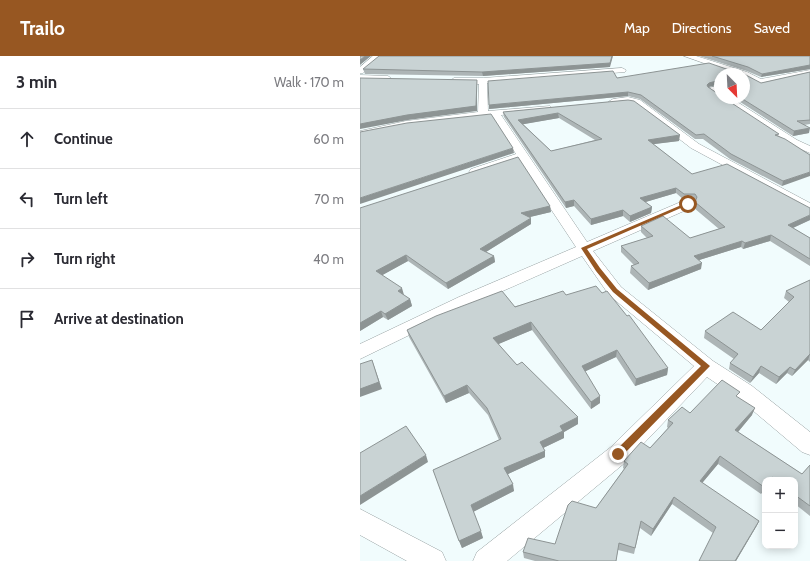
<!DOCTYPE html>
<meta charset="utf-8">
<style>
body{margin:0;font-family:Cabin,sans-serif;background:#f2f2f3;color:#2b2b33}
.controls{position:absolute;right:12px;bottom:12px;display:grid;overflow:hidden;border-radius:8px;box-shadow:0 2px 10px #0003}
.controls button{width:36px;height:36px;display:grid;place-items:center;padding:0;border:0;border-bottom:1px solid #e1e1e2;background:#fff;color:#2b2b33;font:20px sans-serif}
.compass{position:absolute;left:354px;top:12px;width:36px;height:36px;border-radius:50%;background:#fff;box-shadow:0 2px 10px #0003;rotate:156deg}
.stop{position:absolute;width:12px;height:12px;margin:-9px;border:3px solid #975722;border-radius:50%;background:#fff}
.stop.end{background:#975722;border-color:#fff;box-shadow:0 1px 4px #0008}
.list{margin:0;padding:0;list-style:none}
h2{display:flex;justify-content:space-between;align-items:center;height:52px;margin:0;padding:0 16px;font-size:17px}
h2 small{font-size:13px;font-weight:400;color:#7c7c81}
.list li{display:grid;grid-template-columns:26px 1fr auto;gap:12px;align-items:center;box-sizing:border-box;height:60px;padding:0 16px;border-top:1px solid #e1e1e2}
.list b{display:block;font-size:15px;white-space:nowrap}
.list em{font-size:13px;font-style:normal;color:#7c7c81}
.icon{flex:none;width:22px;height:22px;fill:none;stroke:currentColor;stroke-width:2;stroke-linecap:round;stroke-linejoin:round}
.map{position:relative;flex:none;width:450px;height:505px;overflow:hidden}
header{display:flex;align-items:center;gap:24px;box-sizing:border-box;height:56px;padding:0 20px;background:#975722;color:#fff}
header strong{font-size:19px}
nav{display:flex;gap:22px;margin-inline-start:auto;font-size:14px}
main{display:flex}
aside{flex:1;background:#fff}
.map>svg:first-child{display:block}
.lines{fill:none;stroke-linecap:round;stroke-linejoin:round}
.minor-casing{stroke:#97a1a2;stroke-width:1}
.minor{fill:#fff;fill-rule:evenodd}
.wall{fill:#adb5b6;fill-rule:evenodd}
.shaded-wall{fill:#8d9494}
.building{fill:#c9d3d4;stroke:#8d9494;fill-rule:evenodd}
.route{fill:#975722}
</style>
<header>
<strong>Trailo</strong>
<nav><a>Map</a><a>Directions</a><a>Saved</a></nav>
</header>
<main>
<aside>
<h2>3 min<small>Walk · 170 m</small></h2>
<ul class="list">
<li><svg class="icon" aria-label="ahead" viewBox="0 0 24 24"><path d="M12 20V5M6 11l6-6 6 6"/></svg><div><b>Continue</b></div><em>60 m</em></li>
<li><svg class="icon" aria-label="left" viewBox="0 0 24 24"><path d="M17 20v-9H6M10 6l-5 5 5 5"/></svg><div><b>Turn left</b></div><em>70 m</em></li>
<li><svg class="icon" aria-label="right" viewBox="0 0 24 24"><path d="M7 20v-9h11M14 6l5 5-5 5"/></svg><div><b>Turn right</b></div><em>40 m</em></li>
<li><svg class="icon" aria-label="arrive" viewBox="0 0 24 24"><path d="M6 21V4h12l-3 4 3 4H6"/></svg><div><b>Arrive at destination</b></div></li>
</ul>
</aside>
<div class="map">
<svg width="450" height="505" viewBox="0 0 450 505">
<rect width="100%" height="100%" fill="#f1fcfd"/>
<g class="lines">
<defs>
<path id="minor" d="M13,0H22L3,17H0V11Z
M324,0H336L387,16L401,23L450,14V18L400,29L384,21V18H375Z
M262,12L266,14L265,16L127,27L128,55L190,50L192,52L190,54L187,55L141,59L227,186L323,145H333L335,148L333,151L233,195L261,231L353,305L392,330L450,376V399L442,396L378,342L347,321L267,405L147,505H113L117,496L251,391L334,310L249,239L222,200L111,249L0,303V288L99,241L216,191L159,105L115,120L111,119L109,116L111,113L156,98L132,60L69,67L0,81V75L46,65L118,56L119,28L91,27L90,25L94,22H123Z
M0,19L28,20L32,23L28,26L0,25Z
M360,29V42L348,34L349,32Z
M268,41L280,44L339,88L450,147V156L331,92L274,48C266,46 255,51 248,46L253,43Z
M360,42H371L437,84L450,90V97L429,88Z
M0,453L82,496L86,505H47L0,479Z"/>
</defs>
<!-- minor casing -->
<use href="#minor" class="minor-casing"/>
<!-- minor -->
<use href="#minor" class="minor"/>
</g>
<!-- wall -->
<path class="wall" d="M339,0H450V13L401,21L387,15Z
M250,11L123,20L5,18L3,13Z
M450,16V68L444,69L449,77L433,80L374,42H384L401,27Z
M360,18L348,31L419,80L450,99L422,130L370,103L343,83H335L280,43L268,40L129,53V49L257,22Z
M268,44L319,85L293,88L332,118L450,164L433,172L450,182V210L410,185L383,193L381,191L339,204L341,213L288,234L270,217L271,210L274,209L261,196V190L287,182L281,176V170L330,182L359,173L334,152L335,146L334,144H324L316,137L285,146L292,151L291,157L270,166L263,160L231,169L214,150L206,152L144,61L143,56ZM199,62L235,84L191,95L163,68Z
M190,150L191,156L169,161L171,168L126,196L134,200L135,206L88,233L48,205L22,219L43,239L50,243L52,250L28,264L23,261L0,275V152Z
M450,224V306L448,304L432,320L427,317L416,328L399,317L390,327L369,313L370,307L374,303L344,282L345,275L401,274L429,246L424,242L426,235Z
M206,239L308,312L307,319L275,330L256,301L225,315L240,347L231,353L172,274L138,288L157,309L218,361V368L204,376V382L183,392L185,395V401L148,418L154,435L113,456L123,482L102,492L73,414L139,384L128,359L109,337L86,347L49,281L47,274Z
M378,341L392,359L378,376L442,418L450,409V460L435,448V424H405V432L401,438L358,408L342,427L399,465L396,471L376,505H339L353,477L312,448L291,480L280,472L274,498L258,494L256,505H175L164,502L163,496L195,488L236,452L264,413L263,412L264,405L290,392L308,372L307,371L308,364Z"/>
<!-- shaded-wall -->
<path class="shaded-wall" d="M5,0H11L0,9V4Z
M253,0L250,11L123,20L122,16Z
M450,9V13L401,21L402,18Z
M117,24V55L48,64L0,73V68Z
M360,24V28L349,31L347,33V29L349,27Z
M268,36V40L129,53V49Z
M198,57L199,62L159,69L158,64Z
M450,72L449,77L433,80L434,75Z
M320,79L319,85L287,89L288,84Z
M153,92L154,97L0,148V142Z
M450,116V120L422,130L423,125Z
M316,132V137L279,148L280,142Z
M214,144V150L206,152L205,146Z
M190,150L191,156L162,163L161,157Z
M292,151L291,157L270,166V160Z
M263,154V160L231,169V163Z
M450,159V164L426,175L428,169Z
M171,162V168L121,199L120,193Z
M411,179L410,185L383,193L385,187Z
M382,185L381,191L333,206L334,200Z
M46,199L48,205L19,221L16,215Z
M134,200L135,206L88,233L86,227Z
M342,207L341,213L288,234L289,227Z
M42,232L44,239L40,241L38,235Z
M50,243L52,250L28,264L25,258Z
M21,255L23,261L0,275V267Z
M171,266L172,274L134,290L133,282Z
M257,294L256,301L222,317V310Z
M450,298L448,304L432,320L435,314Z
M12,304L22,333L0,341V333Z
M401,310L399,317L390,327L393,321Z
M430,311L427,317L416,328L419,321Z
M308,312L307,319L275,330L276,323Z
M107,329L109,337L86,347L84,340Z
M240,340V347L231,353V346Z
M395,352L392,359L373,382L375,374Z
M218,361V368L204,376V382L181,393L180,386L200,370Z
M185,395V401L146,419L144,412Z
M66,399L68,406L0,449V440Z
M360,400L358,408L338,432L340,425Z
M153,428L154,435L113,456L111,449Z
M405,430V432L401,438L404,431Z
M314,441L312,448L291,480L293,473Z
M399,465L396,471L376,505H375Z
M121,475L123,482L102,492L99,485Z"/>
<!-- building -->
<path class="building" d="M0,0H5L0,4Z
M19,0H252L250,7L122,16L3,13Z
M352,0H450V9L402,18L388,11Z
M349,7L375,16H383L384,18H360V24L349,27L347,29L348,31L360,39V42H364L419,78L415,79L425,83L450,99V116L423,125L371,98L344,78L336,79L281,39L268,36L129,49L128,25L253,15L257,22Z
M450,16V64L437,65L450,72L434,75L381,42H384V18L401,27Z
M0,22L117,24L116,50L47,59L0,68Z
M268,44L274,45L320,79L288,84L332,118L367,108L450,152V159L428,169L450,182V203L411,179L385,187L382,185L334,200L342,207L289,227L271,210L279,207L261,190L293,180L281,170L303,160L330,182L365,171L335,146L337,141L335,138H324L316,132L280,142L292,151L270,160L263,154L231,163L214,144L205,146L143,56ZM198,57L242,83L191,95L158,64Z
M131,58L153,92L0,142V76L47,67Z
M158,101L190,150L161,157L171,162L120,193L134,200L86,227L46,199L16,215L42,232L38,235L50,243L25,258L21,255L0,267V152Z
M450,224V298L435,314L430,311L419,321L401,310L393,321L370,307L378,298L345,275L373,256L401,274L434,241L426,235Z
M236,230L242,237L247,235L267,260L269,259L308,312L276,323L257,294L222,310L240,340L231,346L171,266L133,282L157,309L162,306L218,361L200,370L203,375L180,386L185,395L144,412L153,428L111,449L121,475L99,485L73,414L141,383L127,352L107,329L84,340L47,274L76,260L142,235L155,251L203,235L206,239Z
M12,304L19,326L0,333V308Z
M362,324L380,336L376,340L395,352L375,374L442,418L450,409V450L435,439V424H416L412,421L409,424H405V430L404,431L360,400L340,425L399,465L375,505H339L356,471L314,441L293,473L281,465L275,492L259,487L256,505H199L163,496L168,482L195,488L208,449L212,445L236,452L268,408L264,405L281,386L290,392L313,367L308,364L322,351L330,357Z
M46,370L66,399L0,440V397Z"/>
<!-- route -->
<path class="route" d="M326,147L330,148L227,193L240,212L257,233L350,310L262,400L258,401L254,398L255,395L341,310L253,236L236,215L221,192Z"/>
</svg>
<div class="controls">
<button>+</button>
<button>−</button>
</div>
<svg class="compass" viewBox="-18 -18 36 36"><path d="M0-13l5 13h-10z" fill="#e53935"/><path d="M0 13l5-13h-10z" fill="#7c7c81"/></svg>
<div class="stop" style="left:328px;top:148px"></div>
<div class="stop end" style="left:258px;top:398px"></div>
</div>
</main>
